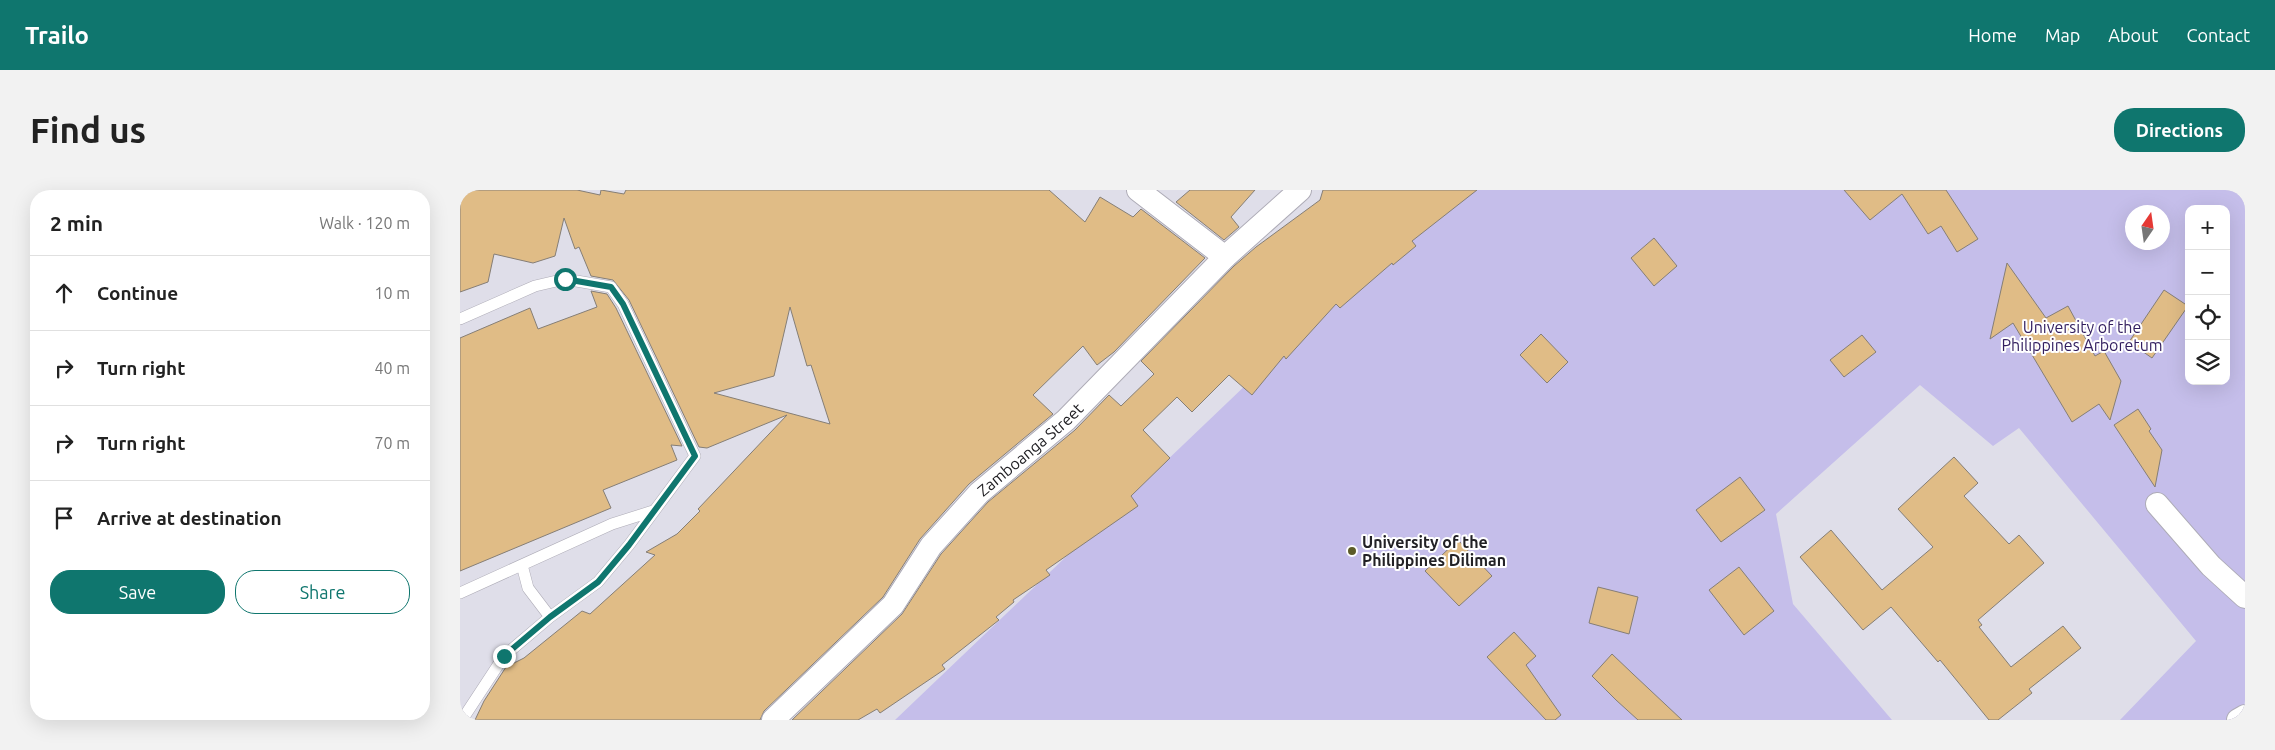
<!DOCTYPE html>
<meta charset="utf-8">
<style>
body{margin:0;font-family:Ubuntu,sans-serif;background:#f2f2f2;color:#222}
.controls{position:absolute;right:15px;top:15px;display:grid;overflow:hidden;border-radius:10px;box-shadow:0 5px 20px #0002}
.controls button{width:45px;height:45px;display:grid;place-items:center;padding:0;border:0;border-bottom:1px solid #e0e0e0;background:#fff;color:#222;font:25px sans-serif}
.compass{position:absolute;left:1665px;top:15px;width:45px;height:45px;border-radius:50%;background:#fff;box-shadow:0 5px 20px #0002;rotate:13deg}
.stop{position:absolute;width:15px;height:15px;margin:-11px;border:4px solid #0f766e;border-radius:50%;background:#fff}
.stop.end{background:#0f766e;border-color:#fff;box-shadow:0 1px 5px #0008}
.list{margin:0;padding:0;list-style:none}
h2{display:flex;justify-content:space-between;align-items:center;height:65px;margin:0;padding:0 20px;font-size:21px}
h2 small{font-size:16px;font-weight:400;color:#767676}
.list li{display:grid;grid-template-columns:32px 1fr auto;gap:15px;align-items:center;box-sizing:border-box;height:75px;padding:0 20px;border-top:1px solid #e0e0e0}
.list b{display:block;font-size:19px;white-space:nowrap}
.list em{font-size:16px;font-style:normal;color:#767676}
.actions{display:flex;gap:10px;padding:15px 20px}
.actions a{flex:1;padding:11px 0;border:1px solid #0f766e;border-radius:20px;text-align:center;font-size:18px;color:#0f766e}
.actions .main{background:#0f766e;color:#fff}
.icon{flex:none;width:28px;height:28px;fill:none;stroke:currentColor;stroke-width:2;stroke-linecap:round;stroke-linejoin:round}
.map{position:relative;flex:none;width:1785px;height:530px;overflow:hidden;border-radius:20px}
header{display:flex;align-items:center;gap:30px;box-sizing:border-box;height:70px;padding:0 25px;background:#0f766e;color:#fff}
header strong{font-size:24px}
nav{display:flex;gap:28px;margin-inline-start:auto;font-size:18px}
.intro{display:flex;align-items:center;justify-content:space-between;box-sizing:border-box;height:120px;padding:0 30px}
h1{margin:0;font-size:35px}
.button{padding:12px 22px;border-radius:20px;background:#0f766e;color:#fff;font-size:18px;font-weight:700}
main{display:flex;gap:30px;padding:0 30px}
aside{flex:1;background:#fff;border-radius:20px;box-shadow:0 5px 20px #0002}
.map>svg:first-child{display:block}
.green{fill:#c5beea;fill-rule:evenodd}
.building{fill:#e0bc86;stroke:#857e76;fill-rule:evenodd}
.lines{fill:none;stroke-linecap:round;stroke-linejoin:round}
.service-casing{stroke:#aeacb7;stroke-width:12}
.minor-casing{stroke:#aeacb7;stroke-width:24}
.service{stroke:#fff;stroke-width:11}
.minor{stroke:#fff;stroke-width:22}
.route{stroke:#0f766e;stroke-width:6}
.poi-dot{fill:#5c5b28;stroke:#fff;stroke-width:2}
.labels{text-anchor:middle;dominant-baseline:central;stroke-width:4;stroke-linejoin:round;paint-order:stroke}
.park-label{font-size:16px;fill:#321e5f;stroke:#fff}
.street-label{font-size:16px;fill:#222125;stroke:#fff}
.poi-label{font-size:16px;font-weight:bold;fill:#222125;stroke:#fff;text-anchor:start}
</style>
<header>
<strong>Trailo</strong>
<nav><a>Home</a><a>Map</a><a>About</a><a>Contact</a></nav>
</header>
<div class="intro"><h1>Find us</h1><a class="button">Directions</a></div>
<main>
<aside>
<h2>2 min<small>Walk · 120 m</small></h2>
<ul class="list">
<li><svg class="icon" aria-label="ahead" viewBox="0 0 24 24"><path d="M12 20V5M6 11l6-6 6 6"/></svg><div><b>Continue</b></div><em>10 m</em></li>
<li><svg class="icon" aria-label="right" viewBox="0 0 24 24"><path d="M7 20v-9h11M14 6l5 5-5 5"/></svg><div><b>Turn right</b></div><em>40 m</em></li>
<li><svg class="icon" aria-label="right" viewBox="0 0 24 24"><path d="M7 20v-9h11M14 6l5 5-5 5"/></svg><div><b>Turn right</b></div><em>70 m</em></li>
<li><svg class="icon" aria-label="arrive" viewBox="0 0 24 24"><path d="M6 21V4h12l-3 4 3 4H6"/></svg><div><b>Arrive at destination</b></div></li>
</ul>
<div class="actions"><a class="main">Save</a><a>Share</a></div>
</aside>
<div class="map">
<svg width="1785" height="530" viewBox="0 0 1785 530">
<rect width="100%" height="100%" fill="#dfdee9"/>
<!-- green -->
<path class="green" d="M990,0H1785V530H1660L1736,451L1559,238L1533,256L1460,195L1316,324L1333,414L1432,530H435ZM1729,19H1766V191H1729ZM1672,22H1702V52H1672Z"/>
<!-- building -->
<path class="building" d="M0,0H117L140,5L141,0L164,4L166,0H589L625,32L640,7L673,27L681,19L745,68L654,162L637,175L623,156L573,205L593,224L509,294L460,349L423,407L304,521L300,530H15L24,511L46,477L64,468L122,421L130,424L195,365L186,362L217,344L240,321L238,319L327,225L247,258L239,257L169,110L153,90L131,86L119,57L115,59L104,28L95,66L73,73L34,64L28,92L0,102ZM330,117L347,176L351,175L370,234L254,203L314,186Z
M730,0H795L771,27L779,37L764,50L716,12Z
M863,0H1017L952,51L956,56L933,75L932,73L880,118L876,114L826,169L824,166L792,205L769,185L732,222L717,207L683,240L710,268L671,306L678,316L586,380L590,385L553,410L554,412L536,427L539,430L482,475L485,479L420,523L417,519L398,530H332L442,424L481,364L528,312L615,240L649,205L661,216L694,184L681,171L774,76L796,57L860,10Z
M1384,0H1486L1518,49L1497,62L1481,36L1468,44L1442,4L1410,30Z
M1194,48L1217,76L1194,96L1171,68Z
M1547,73L1586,128L1608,116L1635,166L1644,161L1661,191L1650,230L1639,214L1612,232L1553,133L1530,149Z
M1704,100L1728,116L1692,168L1669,152Z
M131,101L147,104L156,118L222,256L211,255L217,270L143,300L151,318L0,381V148L70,118L78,139L137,117Z
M1081,144L1108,172L1087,193L1060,165Z
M1402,145L1416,162L1384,187L1370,170Z
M1678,219L1691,239L1689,241L1702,260L1695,297L1654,235Z
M1494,267L1518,293L1504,306L1549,354L1559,345L1584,373L1518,430L1522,435L1519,437L1551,477L1603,436L1621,458L1569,499L1572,503L1538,530H1529L1480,470L1478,472L1431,417L1403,440L1340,367L1371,340L1422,400L1473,357L1438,319Z
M1280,287L1305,320L1261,352L1236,320Z
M998,350L1032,386L999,416L965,381Z
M1279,377L1314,421L1284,445L1249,400Z
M1138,397L1178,407L1169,444L1129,433Z
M1054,442L1076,466L1066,475L1101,525L1095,530H1086L1027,467Z
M1152,464L1173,484L1222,530H1178L1156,510L1132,486Z"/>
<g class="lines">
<defs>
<path id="service" d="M0,129L75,96L105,89L151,97L163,114L235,266L169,355L138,392L90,427L44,466L2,530
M62,375L68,398L90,427
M0,403L152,334L193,321"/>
<g id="minor">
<path d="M678,0L765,67"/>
<path d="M1697,314L1751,376L1785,407"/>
<path id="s1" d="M313,530L433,415L471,356L519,303L606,230L765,67L840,0"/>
<path d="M1778,530L1785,526"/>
</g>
</defs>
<!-- service casing -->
<use href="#service" class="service-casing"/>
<!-- minor casing -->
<use href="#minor" class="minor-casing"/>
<!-- service -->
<use href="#service" class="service"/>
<!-- minor -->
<use href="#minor" class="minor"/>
</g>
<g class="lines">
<!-- route -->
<path class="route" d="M44,466L90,427L138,392L169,355L235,266L163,114L151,97L105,89"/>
</g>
<!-- markers -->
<circle class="poi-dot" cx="892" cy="361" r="5"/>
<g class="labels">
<!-- park labels -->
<g class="park-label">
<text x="1622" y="137">University of the<tspan x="1622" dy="18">Philippines Arboretum</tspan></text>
</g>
<!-- street labels -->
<g class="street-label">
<text stroke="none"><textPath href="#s1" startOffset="375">Zamboanga Street</textPath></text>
</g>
<!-- poi labels -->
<g class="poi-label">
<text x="902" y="352">University of the<tspan x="902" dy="18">Philippines Diliman</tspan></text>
</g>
</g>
</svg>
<div class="controls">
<button>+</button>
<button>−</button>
<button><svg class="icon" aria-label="locate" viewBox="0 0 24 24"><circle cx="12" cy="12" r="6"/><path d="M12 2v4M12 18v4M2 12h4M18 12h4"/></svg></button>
<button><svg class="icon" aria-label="layers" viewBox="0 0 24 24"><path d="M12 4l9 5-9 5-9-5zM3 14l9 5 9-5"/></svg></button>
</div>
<svg class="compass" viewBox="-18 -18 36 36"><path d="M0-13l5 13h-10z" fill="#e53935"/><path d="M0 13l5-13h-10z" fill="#767676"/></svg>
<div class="stop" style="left:105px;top:89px"></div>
<div class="stop end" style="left:44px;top:466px"></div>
</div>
</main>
